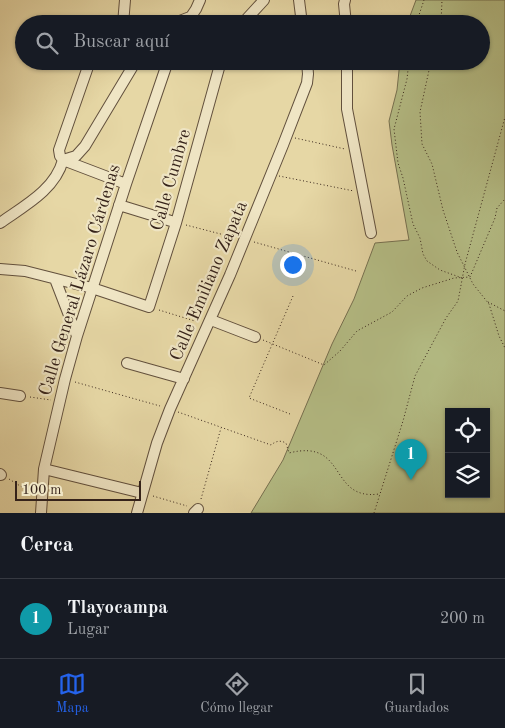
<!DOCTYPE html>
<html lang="es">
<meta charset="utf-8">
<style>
body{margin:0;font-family:"Old Standard TT",serif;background:#242831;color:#f1f3f6}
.controls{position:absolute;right:15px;bottom:15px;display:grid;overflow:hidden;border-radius:0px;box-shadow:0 1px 4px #0004}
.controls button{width:45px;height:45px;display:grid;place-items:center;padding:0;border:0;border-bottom:1px solid #363941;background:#171b24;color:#f1f3f6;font:25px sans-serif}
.scale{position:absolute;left:15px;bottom:12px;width:126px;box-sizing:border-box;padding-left:5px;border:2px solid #36231a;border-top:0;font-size:14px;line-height:18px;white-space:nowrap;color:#36231a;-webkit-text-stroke:4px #efe5c4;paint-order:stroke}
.you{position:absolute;left:292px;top:264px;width:18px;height:18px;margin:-12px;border:4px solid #fff;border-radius:50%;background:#1a73e8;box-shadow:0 0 0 8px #1a73e833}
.badge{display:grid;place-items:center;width:32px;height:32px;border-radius:50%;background:#2563eb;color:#fff;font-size:16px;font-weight:700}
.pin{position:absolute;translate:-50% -41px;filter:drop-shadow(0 1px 2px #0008)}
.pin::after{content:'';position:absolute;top:26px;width:18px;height:15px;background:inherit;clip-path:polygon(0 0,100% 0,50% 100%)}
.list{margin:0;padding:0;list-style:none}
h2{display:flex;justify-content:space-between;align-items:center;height:65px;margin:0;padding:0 20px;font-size:21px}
h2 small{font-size:16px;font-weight:400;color:#9ea1a6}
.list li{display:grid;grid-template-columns:32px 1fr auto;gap:15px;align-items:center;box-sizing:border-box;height:80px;padding:0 20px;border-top:1px solid #363941}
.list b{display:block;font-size:19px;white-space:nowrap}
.list p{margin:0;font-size:16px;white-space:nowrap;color:#9ea1a6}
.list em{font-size:16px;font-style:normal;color:#9ea1a6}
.icon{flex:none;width:28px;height:28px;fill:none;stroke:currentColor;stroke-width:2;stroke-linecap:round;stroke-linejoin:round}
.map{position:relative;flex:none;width:505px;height:513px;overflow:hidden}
.search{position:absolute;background:#171b24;box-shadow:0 1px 4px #0004;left:15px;right:15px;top:15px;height:55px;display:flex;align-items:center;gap:12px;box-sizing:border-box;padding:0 18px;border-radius:28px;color:#9ea1a6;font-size:19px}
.sheet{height:145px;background:#171b24}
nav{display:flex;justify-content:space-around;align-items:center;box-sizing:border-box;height:70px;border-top:1px solid #363941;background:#171b24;font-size:14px;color:#9ea1a6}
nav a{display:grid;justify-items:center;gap:2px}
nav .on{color:#2563eb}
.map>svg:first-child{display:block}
.green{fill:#b5be86;stroke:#767050;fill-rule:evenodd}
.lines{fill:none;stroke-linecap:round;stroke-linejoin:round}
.minor-casing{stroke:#62503d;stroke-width:12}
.path{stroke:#36231a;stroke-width:1;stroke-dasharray:1 2.5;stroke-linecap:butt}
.minor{stroke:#efe5c4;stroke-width:10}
.labels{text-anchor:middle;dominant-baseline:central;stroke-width:4.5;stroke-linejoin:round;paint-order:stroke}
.street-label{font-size:18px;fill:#36231a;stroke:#efe5c4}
</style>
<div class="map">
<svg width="505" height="513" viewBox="0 0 505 513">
<rect width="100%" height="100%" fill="#e6d7a5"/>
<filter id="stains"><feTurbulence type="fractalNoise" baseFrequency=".004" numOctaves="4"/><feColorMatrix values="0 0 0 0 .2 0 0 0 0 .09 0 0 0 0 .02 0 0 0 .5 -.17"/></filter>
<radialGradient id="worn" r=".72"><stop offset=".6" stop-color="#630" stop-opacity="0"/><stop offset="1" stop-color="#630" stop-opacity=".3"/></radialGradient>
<!-- green -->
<path class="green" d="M416,0H505V513H251L283,460L332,344L354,299L375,243L409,240L392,145L389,121L397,90L400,61H481V24H407ZM449,412H486V494H449Z"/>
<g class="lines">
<defs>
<path id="minor" d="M299,0L302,24
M345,0L344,4L346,24
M122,21L140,24
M123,24L125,0
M172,24L190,17
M186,24L196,9L200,0
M242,24L264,0
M90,61L59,150L60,156L63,160L126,184
M347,61V109L371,233
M119,205L171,221
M0,223C24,206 55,190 63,160L76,156L85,146L136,61
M0,269L25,271L92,288L149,307L176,223L221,61
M55,279L77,336
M211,320L255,337
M127,363L184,379
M0,393L20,396
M44,469L142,493
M0,474L1,475
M41,513L44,469L65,379L77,336L126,184L168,61
M137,513L157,443L170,409L230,275L283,145L307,83L308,74L307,61
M194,513L198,509"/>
</defs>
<!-- minor casing -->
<use href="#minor" class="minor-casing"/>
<!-- path -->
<path class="path" d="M416,24L424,0
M441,24L442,0
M409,61L407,79L394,129L398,163L403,178L413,224L420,238L423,254L427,261L440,270L462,278
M431,61L420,112L422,144L432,164L443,210L457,252L473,284L489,304L499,336L505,348
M295,138L345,149
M279,176L354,191
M186,225L236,238
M254,242L356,271
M488,302L505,311
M159,310L198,322
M263,340L324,365L340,351L357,331L392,312L407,296L422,288L454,278L470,277L495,218L497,208L505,199
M75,382L160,406
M30,397L51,400
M178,412L271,445C276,441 280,440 286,443L289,453C348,438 328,501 379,494
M290,414L249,398L293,296
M9,479L33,494
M153,496L187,506
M201,499L221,428
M374,513L403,421L415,376L446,318L458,301L465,264L505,117"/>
<!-- minor -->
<use href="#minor" class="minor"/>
</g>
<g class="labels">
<!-- street labels -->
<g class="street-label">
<text transform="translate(171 180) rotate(-74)">Calle Cumbre</text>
<text transform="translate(80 280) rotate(-73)">Calle General Lázaro Cárdenas</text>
<text transform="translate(209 281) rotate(-67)">Calle Emiliano Zapata</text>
</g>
</g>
<rect width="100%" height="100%" filter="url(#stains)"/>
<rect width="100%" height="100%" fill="url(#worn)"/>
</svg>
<div class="controls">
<button><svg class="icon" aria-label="locate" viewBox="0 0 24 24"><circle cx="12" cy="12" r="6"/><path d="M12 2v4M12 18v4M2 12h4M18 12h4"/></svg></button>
<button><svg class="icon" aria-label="layers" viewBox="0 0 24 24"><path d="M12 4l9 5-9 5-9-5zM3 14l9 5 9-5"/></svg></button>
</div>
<div class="scale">100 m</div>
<div class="you"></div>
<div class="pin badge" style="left:411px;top:480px;background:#0f9aa8">1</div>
<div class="search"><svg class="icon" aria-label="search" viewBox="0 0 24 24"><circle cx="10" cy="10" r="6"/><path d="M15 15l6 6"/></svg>Buscar aquí</div>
</div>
<section class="sheet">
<h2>Cerca<small></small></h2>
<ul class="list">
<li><span class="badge" style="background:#0f9aa8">1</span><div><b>Tlayocampa</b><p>Lugar</p></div><em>200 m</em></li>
</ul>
</section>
<nav>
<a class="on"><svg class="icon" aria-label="map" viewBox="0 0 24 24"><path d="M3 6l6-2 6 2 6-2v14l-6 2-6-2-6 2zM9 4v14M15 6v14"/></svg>Mapa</a>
<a><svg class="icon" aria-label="directions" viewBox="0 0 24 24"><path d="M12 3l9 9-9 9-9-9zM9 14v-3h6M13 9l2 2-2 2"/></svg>Cómo llegar</a>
<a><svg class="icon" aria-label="saved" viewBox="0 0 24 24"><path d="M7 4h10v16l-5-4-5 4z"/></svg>Guardados</a>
</nav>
